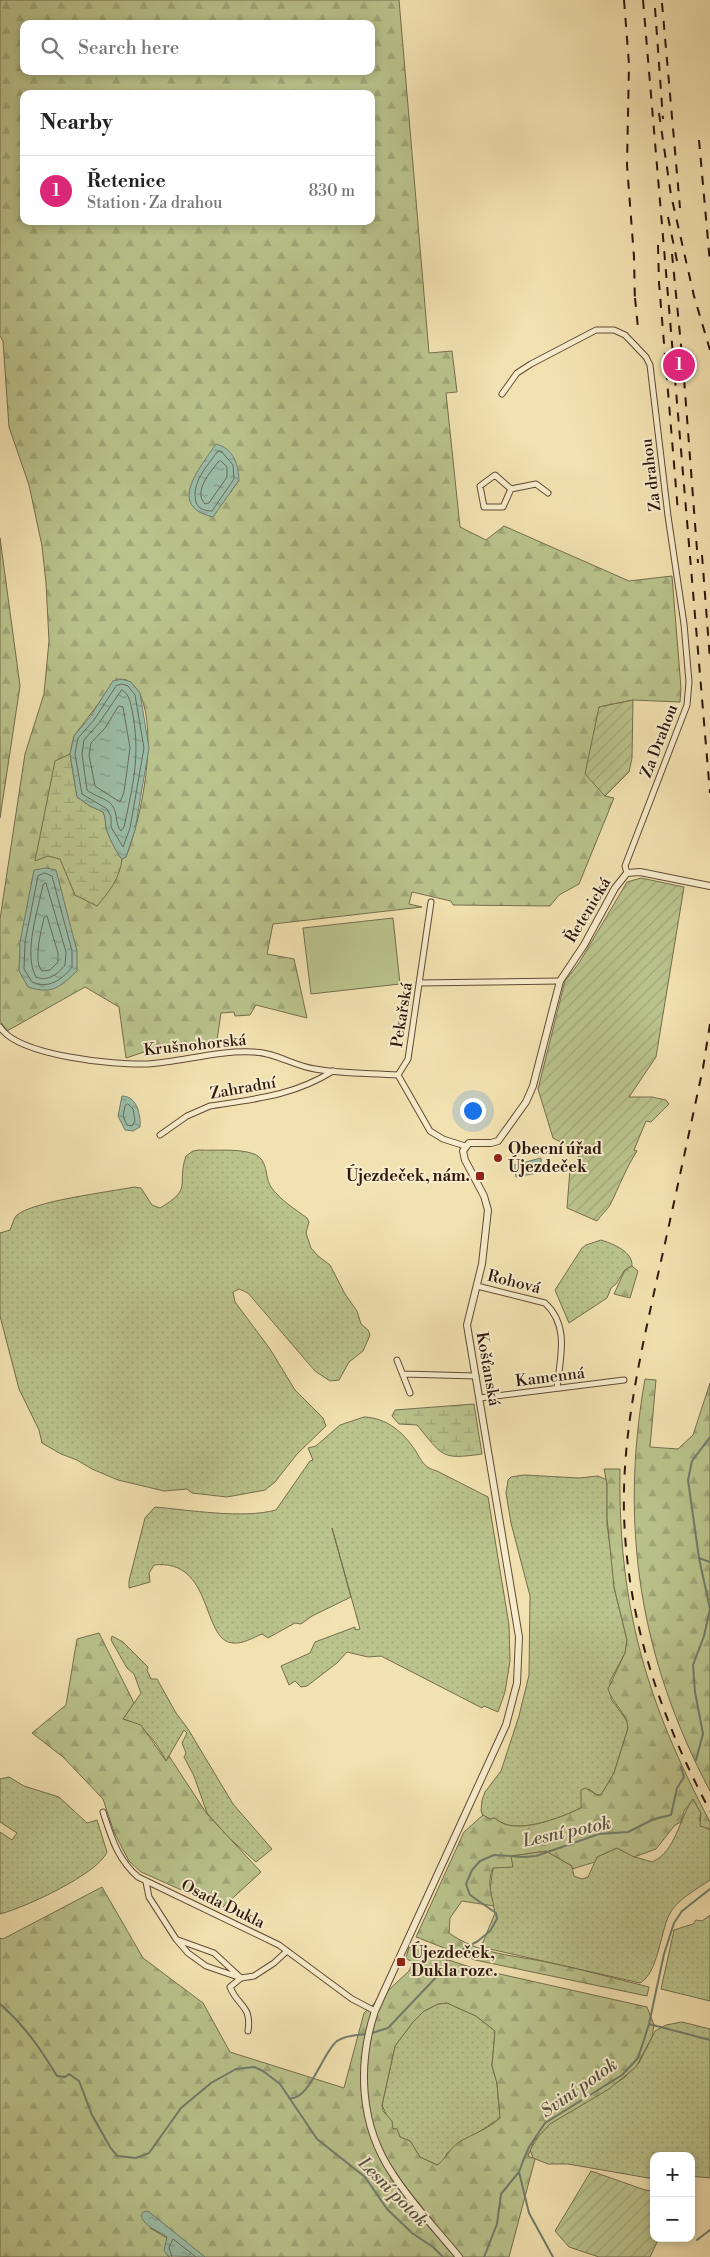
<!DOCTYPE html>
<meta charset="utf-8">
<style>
body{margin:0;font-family:"Libre Bodoni",serif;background:#f6f6f6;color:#222}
.controls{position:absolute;right:15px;bottom:15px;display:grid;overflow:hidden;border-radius:10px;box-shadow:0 2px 8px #0003}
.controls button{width:45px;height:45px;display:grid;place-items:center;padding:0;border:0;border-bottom:1px solid #e0e0e0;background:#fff;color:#222;font:25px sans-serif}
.you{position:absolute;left:472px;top:1110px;width:18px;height:18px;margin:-12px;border:4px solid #fff;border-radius:50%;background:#1a73e8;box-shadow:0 0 0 8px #1a73e833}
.badge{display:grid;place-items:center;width:32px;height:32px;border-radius:50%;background:#db2777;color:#fff;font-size:16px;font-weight:700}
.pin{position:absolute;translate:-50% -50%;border:2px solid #fff;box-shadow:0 1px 5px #0006}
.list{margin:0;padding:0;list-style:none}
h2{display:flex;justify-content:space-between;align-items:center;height:65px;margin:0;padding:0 20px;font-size:21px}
h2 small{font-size:16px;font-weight:400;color:#767676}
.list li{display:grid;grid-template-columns:32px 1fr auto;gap:15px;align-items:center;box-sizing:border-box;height:70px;padding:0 20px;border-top:1px solid #e0e0e0}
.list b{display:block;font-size:19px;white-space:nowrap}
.list p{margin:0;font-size:16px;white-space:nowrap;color:#767676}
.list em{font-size:16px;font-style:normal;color:#767676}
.icon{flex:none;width:28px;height:28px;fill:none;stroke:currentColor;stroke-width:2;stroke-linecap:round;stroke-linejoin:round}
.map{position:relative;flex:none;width:710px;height:2257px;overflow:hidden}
.search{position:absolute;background:#fff;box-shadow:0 2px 8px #0003;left:20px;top:20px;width:355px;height:55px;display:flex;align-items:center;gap:12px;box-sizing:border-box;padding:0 18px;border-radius:10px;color:#767676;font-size:19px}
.panel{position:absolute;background:#fff;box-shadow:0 2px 8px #0003;left:20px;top:90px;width:355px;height:135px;border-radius:10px}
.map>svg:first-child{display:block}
.grass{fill:url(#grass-dots);stroke:#746e4d}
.forest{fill:url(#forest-firs);stroke:#746e4d;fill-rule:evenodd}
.wetland{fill:url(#wetland-marsh);stroke:#746e4d}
.garden{fill:url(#garden-furrows);stroke:#746e4d}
.pitch{fill:#bac38c;stroke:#746e4d}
.water{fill:url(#water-ripples);stroke:#707c6b}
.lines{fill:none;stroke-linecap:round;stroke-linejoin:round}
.shore{stroke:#666b5c;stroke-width:1}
.stream{stroke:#707c6b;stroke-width:2}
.minor-casing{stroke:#604a37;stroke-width:7}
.tertiary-casing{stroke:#604a37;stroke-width:8}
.minor{stroke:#f7eccc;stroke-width:5}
.tertiary{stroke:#f7eccc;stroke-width:6}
.rail{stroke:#2f180e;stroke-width:2;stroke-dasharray:9 9;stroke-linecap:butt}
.poi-dot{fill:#8f2418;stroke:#f7eccc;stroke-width:2}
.labels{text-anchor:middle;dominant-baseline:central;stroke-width:4;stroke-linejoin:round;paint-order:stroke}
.street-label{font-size:16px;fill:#2f180e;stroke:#f7eccc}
.poi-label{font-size:16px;font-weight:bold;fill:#2f180e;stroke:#f7eccc;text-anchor:start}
.water-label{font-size:18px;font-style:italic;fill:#555244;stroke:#f7eccc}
</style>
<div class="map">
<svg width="710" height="2257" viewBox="0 0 710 2257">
<defs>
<pattern id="grass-dots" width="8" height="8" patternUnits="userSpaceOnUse" patternTransform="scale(1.25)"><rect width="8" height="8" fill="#bac38c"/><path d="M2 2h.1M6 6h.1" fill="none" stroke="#a0a778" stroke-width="1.8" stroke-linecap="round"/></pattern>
<pattern id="forest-firs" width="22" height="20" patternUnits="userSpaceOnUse" patternTransform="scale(1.25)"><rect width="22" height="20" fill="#bac38c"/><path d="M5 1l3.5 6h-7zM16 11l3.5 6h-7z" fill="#a0a778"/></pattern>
<pattern id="wetland-marsh" width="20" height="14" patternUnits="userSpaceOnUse" patternTransform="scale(1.25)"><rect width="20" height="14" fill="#bac38c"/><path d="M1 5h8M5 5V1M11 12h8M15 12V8" fill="none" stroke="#a0a778"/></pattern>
<pattern id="garden-furrows" width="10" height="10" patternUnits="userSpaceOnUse" patternTransform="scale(1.25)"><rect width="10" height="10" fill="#bac38c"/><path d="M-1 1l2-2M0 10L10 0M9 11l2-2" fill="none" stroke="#a0a778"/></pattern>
<pattern id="water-ripples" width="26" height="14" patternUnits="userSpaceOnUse" patternTransform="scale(1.25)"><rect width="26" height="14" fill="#9cbea9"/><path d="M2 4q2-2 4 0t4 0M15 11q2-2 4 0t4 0" fill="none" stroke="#809988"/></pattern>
</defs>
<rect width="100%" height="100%" fill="#f3e2b1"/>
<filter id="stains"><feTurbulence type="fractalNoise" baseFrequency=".004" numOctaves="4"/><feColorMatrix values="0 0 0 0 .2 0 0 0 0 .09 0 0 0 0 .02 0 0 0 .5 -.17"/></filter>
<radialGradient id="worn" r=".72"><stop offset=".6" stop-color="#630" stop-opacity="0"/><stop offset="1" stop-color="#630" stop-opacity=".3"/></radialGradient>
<!-- grass -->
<path class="grass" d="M199,1150C215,1151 238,1148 254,1154C269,1160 264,1176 271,1187C280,1200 295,1209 307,1218L309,1222L306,1233L311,1248L318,1256L330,1265L345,1294L357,1311L361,1324L368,1330L370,1335L363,1351L349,1362L339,1380L330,1381L315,1371L248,1293L239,1289L233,1292L235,1302L270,1349L295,1390L323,1418L326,1426L297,1454L275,1482L265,1490L227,1497L192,1493L187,1489L164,1491L118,1480L92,1469L77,1460L61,1454L42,1443L39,1430L19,1389L0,1316V1233L10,1230C12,1226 13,1220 16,1216C31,1201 110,1192 134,1187L141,1188L152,1205L160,1208C194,1188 176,1185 186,1156L193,1151Z
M601,1240C614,1244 633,1252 632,1266L625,1270L616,1284L611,1288L607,1298L569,1323L555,1290L582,1248L586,1245Z
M364,1417C387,1418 403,1432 415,1450C422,1461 424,1468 437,1471L488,1497L509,1625L510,1661L505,1692L498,1712L484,1706L482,1708L381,1656L368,1657L347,1652L337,1663L307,1686L301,1687L295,1681L289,1685L281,1666L310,1653L315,1642L355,1627V1630L360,1629L332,1528L351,1597L312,1616L301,1624L295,1623L268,1638L262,1634C252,1638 243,1644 233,1643C201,1641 214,1558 154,1565L149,1573L150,1582L129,1588V1581L145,1518L155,1507C189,1510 243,1519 276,1510L310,1461L313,1460L308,1448L316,1446L340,1425Z
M524,1475L579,1478L598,1476L607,1480V1525L613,1565L614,1587L627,1640L625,1653L610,1681L611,1699L627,1721L628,1728L614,1773L601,1795H597L589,1789L581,1793L583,1800L581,1808C560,1818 513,1837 495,1818L490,1819L483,1816L481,1811L482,1800L485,1792L501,1771L519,1716L529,1675L530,1596L511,1523L506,1493L508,1480L511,1477Z
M112,1636L123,1642L148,1667L147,1670L151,1679H157L176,1713L188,1729L233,1804L272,1849L256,1862L228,1837L207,1813L194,1776L184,1757L186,1753L182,1743L187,1733L184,1730L166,1761C157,1743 144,1724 123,1719L141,1693L134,1674L127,1668L111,1640Z
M9,1777L24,1786L59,1797L87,1823L97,1820L107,1852C98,1874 24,1908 0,1914V1832L12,1840L17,1833L0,1822V1779Z
M693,1799L701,1813L699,1820L707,1829H710V1880C696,1890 677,1899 669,1915C660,1934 658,1973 640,1983L481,1947L495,1913L490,1889L493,1868L511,1856L546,1851L572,1866L574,1876L582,1879L588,1877L597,1857L617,1848L635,1857L652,1862C676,1852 679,1818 693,1799Z
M710,1915V2001L661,1989L674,1930L693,1924L696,1920L702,1921Z
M447,2003L476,2016L495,2031L492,2066L497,2083L500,2118L447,2153L444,2161L437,2165L420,2157L410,2141L400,2137L397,2129H393L382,2105L395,2046L413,2022L424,2011L438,2004Z
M682,2022L710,2029V2178L691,2176V2156H654V2179L568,2164H548L533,2158L530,2150L541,2132L551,2123L624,2078L639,2063L655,2031L666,2025Z"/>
<!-- forest -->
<path class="forest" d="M0,0H399L429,353L452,351L457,392L446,393L460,527L486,540L504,526L629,581L672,576L681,688L680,702L633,700L599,707L605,796L614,798L579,884L559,895L550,906L453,905L451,901L412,892L409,904L422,907L273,924L267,954L294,959L307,1018L256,1005L250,1015L235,1016L234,1012L221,1013L217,1040L150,1050L126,1058L119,1007L85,987L7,1031L0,1021V919L25,754L44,694L49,641L46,583L42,546L29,485L9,427L3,341L0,336ZM24,24H371V71H24ZM24,94H371V221H24ZM239,480L230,493L189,490ZM117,679L127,680C131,684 138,689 140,694C158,735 142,816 126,857L122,859L77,797L70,754L74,736Z
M0,538L20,686L0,818Z
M632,1266L638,1271L630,1298L614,1294L625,1270Z
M645,1379L656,1380L650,1447L678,1449L693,1435L710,1383V1791C640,1659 619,1526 645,1379Z
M604,1469H620C618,1606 646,1701 710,1822V1829L700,1826L701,1813L693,1799L684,1811L681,1822L675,1825L656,1849L634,1857L617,1848L597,1857L595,1862L572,1869V1866L546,1851L511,1856L513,1867L493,1868C487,1880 491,1894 494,1906L462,1901L450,1918L449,1933C480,1955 515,1955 551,1963C584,1970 617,1979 649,1987L647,1996L475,1960L416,1937L464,1832L483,1815L490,1819L495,1818C513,1837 560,1818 581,1808V1790L585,1788L597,1795H601L614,1773L628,1728C627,1713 612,1703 608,1689L625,1653L627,1640L614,1587L607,1518V1484Z
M99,1633L134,1703L123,1719L141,1725L166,1761L169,1756L207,1814L261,1872L222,1908L141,1872L129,1861L114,1832L103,1799L63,1757L32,1733L66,1705L77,1639Z
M102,1887L143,1958L203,2003L230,2052L344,2088L364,2013L409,1971L413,1963L406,1958L409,1947L473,1968L647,2007L654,2025L652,2037L636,2067L609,2089L550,2124L534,2141L528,2156L535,2159L509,2257H205L193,2249L150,2228L167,2238L168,2256L170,2257H0V1938L3,1939ZM447,2003L476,2016L495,2031L492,2066L497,2083L500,2118C488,2129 473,2134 459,2142C449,2149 446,2159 437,2165L420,2157L410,2141L400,2137L397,2129H393L392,2121L383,2111L382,2105L395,2046L413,2022L424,2011L438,2004Z"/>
<!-- wetland -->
<path class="wetland" d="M70,754L77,797L90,806L103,812C106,818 105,821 106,827C106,832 118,855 122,859C120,878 109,892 97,906L75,895L60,859L48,856L35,861L55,761Z
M474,1404L482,1454C440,1460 443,1456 417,1425L399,1424L392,1416L395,1410Z"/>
<!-- garden -->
<path class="garden" d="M633,700L632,758L629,772L605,796L585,774L599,707Z
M641,878L684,887L656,1057L629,1097H652L666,1100L669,1104L651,1122L646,1121L634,1150L637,1151C626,1168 619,1187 610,1205C607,1210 601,1215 597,1221L567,1208L570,1169L581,1164L576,1150L553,1138L538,1089L565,981L579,963L627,882Z
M591,2171L645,2190L654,2191V2238H659L650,2257H599L569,2247L555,2231Z"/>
<!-- pitch -->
<path class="pitch" d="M393,918L400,984L311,994L303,928Z"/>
<!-- water -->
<path class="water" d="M216,444C234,449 238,464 239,480L213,517C166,506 200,468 216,444Z
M122,679L131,682L140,693L149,748L135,830L126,857L122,859C118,856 106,832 106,827C105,821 106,818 103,812L90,806L77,797L70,754L74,736L90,717L113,681Z
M46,868L56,870L77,951V971C60,987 52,995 28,987L19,971L20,942L34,870Z
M122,1096C137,1096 141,1115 140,1127L133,1131L125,1130L118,1116Z
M541,1158L542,1172L516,1177L514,1165Z
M148,2211L205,2257L168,2256L164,2250L167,2237C157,2230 146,2228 141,2216L143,2212Z"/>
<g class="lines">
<!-- shore -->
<path class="shore" d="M221,451L233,465L234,479L212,511C205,511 198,509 196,502C191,482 207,467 217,452Z
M221,461L227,467V477L209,503L205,504C193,491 210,473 218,462Z
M122,684L128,686L135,695L144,748L130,828L123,847L111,827V817L107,809L82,794L75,754L78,738L94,720L116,686Z
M122,690C130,695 130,702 132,710C141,754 133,785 124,827L121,831C115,825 118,813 112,805C106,798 94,796 87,790L82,754L84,740L99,723Z
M119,706L123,707L130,748L124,792L120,802L95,786L89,755L91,743L105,728Z
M45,873L52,876L72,951V967C61,981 48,989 32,982L24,969L25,942L38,876Z
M46,883L66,952L65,965C58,974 48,982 36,977C23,954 38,910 43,885Z
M47,916L58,953V962L50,970L42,971C33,962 41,931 44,918Z
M128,1104L133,1109L135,1121L132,1126L127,1125L123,1116L125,1106Z
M172,2257L169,2247L173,2239L196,2257"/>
<!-- stream -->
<path class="stream" d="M699,1558L710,1562
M696,1760L703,1734L695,1692L693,1665L704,1636L710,1609L699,1558L688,1480L692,1461L710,1437
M0,2004C25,2026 40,2048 57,2076L65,2077L69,2074L79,2081L92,2115L110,2147L117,2156L136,2158L149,2153L181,2108L211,2083L236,2069L254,2067L263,2071L280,2084L317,2139L365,2177L387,2209L412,2233L433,2247L443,2257
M649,2024L710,2040
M372,2033L388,2028L441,1972L449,1957L478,1941L490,1931L497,1919L496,1913L470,1895L466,1884L472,1870L480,1861L494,1855L524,1857L536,1856L599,1834L628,1832L654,1819L671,1815L677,1788L684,1777L681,1767
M289,2098C309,2102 322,2053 337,2041C345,2035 358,2035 367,2034
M697,2240L710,2230
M484,2257L497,2224L501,2194L518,2173
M553,2257L529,2213L519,2172L523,2161L529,2147L545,2123L622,2075L638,2058L649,2024L664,1954L674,1923L682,1911L710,1889"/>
<defs>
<path id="minor" d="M502,394L517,373L531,364L596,330H614L625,335L646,357L650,365L668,516L684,624L689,682L687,705L625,866L627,873
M511,489L503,507H484L480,486L495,475L511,489L536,484L548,493
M431,902L408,1059L398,1075L430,1131L443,1139L465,1146
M419,983L560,981
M0,1027C18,1056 114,1065 147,1064C182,1062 218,1050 253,1052C274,1052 294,1066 315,1069C342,1074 371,1073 398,1075
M160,1135L187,1116L210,1106C255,1099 293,1096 333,1071
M477,1286L545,1303C570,1326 560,1358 557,1388
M397,1360L410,1393
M403,1374L476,1376
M480,1398L624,1380
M103,1812C111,1836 117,1859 138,1877L279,1945L352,1999L375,2011
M146,1882L149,1897L176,1939L188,1953L206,1966L241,1978L254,1976L274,1963L287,1951
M178,1940L214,1953L241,1978L230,1987C238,2007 252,2005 248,2031"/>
<path id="tertiary" d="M459,2257C437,2230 411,2203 392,2173C360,2125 357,2065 375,2011L506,1725L517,1683L519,1637L467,1325L482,1264L488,1210L484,1196L465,1160L463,1151L469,1143H491L498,1141L526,1102L533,1086L560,981L584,945L615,888L627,873L640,872L710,886"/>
</defs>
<!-- minor casing -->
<use href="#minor" class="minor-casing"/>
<!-- tertiary casing -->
<use href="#tertiary" class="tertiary-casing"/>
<!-- minor -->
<use href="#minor" class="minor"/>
<!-- tertiary -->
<use href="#tertiary" class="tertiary"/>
<!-- rail -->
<path class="rail" d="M624,0L629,64L627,165L634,257L635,305
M643,0L710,793
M662,3L680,208
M655,8L663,119
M659,113L671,195L694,296L710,350
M699,140L710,263
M668,217L677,261
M658,245L659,283L678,512
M672,254L683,365L698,563
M635,298L638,328
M702,555L710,660
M710,1024L703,1068C688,1138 673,1208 657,1279C640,1357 622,1434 624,1514C627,1620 661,1719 710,1811"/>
</g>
<!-- markers -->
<g class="poi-dot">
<circle cx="498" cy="1158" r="5"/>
<rect x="475" y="1171" width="10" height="10" rx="2.5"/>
<rect x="396" y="1957" width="10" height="10" rx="2.5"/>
</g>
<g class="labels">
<!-- street labels -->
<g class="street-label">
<text transform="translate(651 475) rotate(-97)">Za drahou</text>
<text transform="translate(659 741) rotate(-69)">Za Drahou</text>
<text transform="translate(588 910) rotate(-59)">Řetenická</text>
<text transform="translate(402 1015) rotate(-81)">Pekařská</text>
<text transform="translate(195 1045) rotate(-6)">Krušnohorská</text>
<text transform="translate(243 1088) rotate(-10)">Zahradní</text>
<text transform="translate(514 1282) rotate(14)">Rohová</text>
<text transform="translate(488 1369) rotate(80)">Košťanská</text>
<text transform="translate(550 1377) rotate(-7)">Kamenná</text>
<text transform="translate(223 1904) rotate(26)">Osada Dukla</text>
</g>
<!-- poi labels -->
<g class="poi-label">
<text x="508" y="1149">Obecní úřad<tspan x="508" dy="18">Újezdeček</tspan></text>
<text x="470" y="1176" text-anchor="end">Újezdeček, nám.</text>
<text x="411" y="1953">Újezdeček,<tspan x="411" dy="18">Dukla rozc.</tspan></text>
</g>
<!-- water labels -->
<g class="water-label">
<text transform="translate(567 1832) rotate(-12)">Lesní potok</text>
<text transform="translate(579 2088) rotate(-35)">Sviní potok</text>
<text transform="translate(393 2192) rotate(45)">Lesní potok</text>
</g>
</g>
<rect width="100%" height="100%" filter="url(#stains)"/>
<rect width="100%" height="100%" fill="url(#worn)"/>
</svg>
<div class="controls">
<button>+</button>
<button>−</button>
</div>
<div class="you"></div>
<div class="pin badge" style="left:679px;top:365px">1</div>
<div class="search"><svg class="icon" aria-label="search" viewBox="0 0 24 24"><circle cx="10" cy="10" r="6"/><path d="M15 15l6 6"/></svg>Search here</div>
<section class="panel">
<h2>Nearby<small></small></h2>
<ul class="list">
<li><span class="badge">1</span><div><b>Řetenice</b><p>Station · Za drahou</p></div><em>830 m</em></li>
</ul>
</section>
</div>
